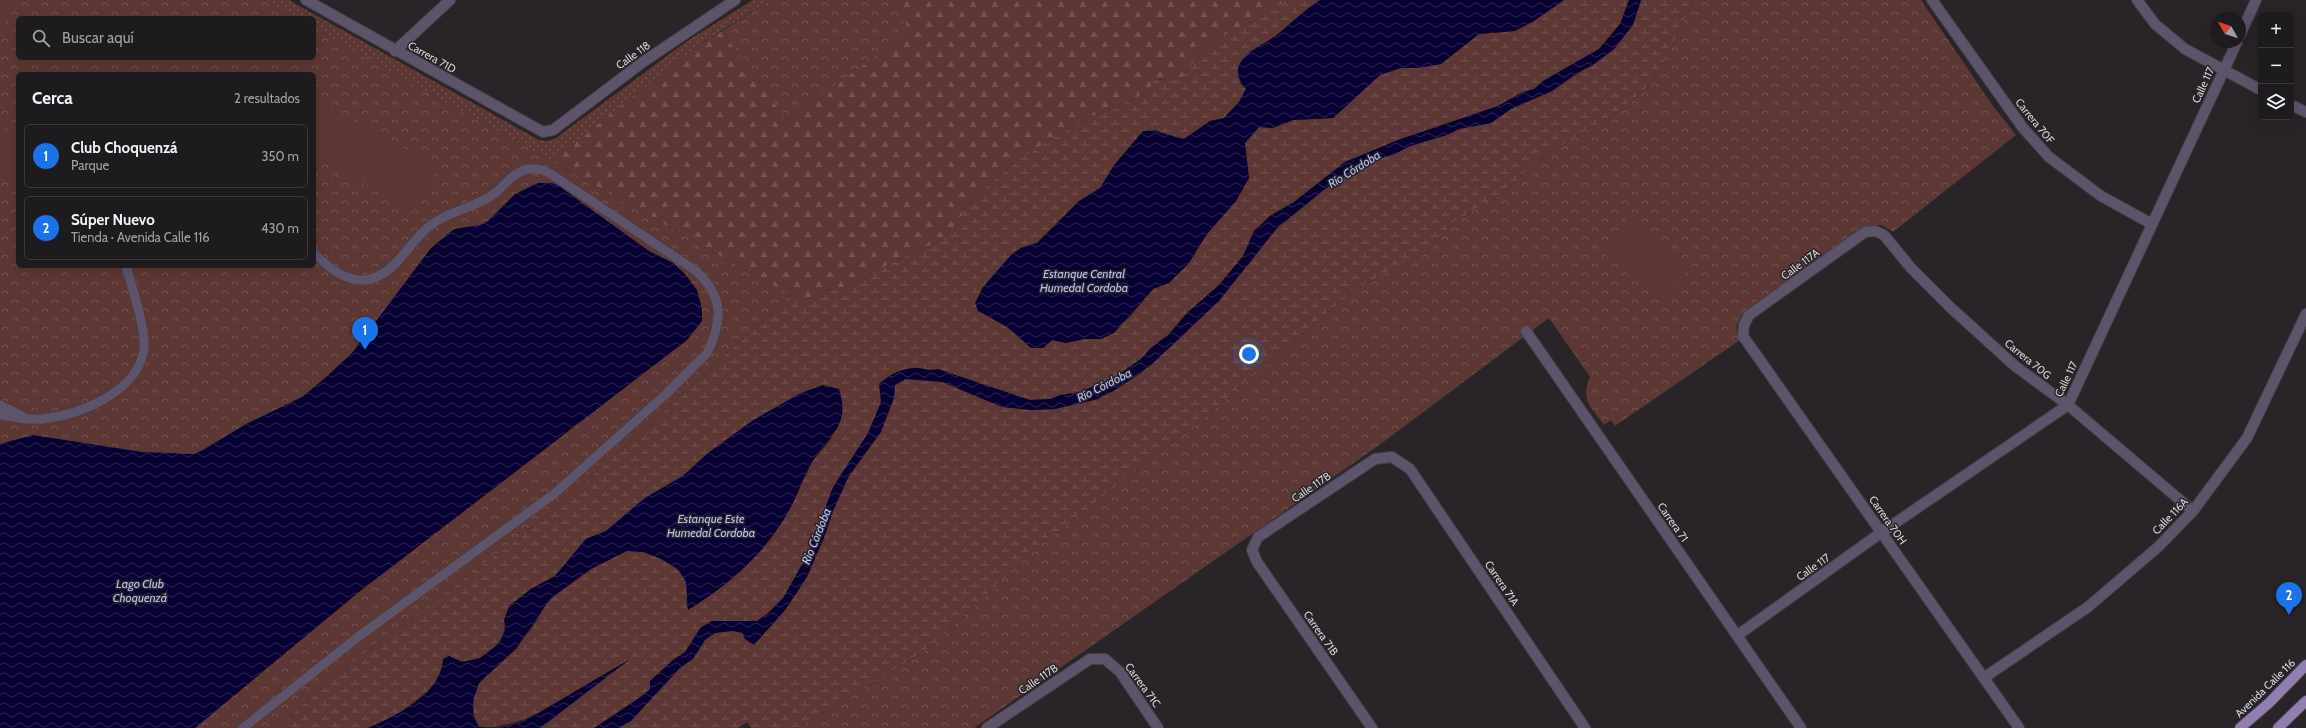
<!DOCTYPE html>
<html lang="es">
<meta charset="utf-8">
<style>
body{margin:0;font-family:Cabin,sans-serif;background:#262427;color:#f1f3f6}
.controls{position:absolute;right:12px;top:12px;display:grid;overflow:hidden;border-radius:6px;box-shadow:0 4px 16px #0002}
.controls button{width:36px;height:36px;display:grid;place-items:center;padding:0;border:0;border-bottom:1px solid #3c393c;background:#1e1b1e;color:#f1f3f6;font:20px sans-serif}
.compass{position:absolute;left:2210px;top:12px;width:36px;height:36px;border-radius:50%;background:#1e1b1e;box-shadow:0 4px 16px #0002;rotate:309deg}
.you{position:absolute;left:1249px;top:354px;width:14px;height:14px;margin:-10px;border:3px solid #fff;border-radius:50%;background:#1a73e8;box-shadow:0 0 0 6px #1a73e833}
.badge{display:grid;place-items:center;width:26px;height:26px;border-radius:50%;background:#1a73e8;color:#fff;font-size:13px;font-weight:700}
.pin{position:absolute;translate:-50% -33px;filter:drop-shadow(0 1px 2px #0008)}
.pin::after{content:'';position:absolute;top:21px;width:14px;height:12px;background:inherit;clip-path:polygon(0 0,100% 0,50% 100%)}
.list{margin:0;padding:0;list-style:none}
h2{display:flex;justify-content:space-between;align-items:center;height:52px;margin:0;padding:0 16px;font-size:17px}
h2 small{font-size:13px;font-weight:400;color:#a1a1a4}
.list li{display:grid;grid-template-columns:26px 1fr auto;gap:12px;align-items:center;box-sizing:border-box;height:64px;margin:0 8px 8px;padding:0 8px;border:1px solid #3c393c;border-radius:6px}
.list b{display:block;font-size:15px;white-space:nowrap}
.list p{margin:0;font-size:13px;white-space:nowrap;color:#a1a1a4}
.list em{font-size:13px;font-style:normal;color:#a1a1a4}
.icon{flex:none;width:22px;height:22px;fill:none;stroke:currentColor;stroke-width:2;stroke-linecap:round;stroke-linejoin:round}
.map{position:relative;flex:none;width:2306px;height:728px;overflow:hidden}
.search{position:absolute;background:#1e1b1e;box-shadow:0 4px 16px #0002;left:16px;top:16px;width:300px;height:44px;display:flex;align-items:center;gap:10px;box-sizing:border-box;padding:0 14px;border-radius:6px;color:#a1a1a4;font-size:15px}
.panel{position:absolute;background:#1e1b1e;box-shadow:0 4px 16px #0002;left:16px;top:72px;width:300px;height:196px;border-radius:6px}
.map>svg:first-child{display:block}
.grass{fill:url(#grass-dots)}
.forest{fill:url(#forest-firs)}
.wetland{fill:url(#wetland-marsh)}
.park{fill:url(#park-crowns);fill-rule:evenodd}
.pitch{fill:#5d3733}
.water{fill:url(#water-waves)}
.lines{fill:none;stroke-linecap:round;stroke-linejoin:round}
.lane-casing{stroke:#444044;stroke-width:10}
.street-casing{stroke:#444044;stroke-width:12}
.primary-casing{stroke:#444044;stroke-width:12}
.lane{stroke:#5d536b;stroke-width:9}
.street{stroke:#5d536b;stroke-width:10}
.primary{stroke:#937eb1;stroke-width:10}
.labels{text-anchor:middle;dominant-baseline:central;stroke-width:3;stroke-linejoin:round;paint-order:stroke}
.street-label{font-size:11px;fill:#d5d3d5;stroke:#282428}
.water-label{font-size:12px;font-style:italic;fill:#b7c1f5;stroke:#282428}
</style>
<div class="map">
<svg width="2306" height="728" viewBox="0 0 2306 728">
<defs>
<pattern id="grass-dots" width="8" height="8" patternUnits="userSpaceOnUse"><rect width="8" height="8" fill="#5d3733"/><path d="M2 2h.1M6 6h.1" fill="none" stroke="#735350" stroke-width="1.8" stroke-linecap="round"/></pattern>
<pattern id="forest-firs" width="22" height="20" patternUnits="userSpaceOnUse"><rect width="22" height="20" fill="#5d3733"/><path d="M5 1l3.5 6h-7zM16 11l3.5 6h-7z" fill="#735350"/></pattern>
<pattern id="wetland-marsh" width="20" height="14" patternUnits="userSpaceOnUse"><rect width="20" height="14" fill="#5d3733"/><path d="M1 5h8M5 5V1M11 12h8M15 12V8" fill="none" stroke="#735350"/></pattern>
<pattern id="park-crowns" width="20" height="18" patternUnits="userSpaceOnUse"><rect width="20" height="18" fill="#5d3733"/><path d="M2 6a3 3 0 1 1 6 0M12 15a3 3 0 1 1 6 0" fill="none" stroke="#735350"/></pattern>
<pattern id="water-waves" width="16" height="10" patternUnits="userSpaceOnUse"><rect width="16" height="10" fill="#080234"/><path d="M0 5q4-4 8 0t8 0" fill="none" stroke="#2b2650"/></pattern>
</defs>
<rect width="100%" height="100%" fill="#282428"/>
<!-- grass -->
<path class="grass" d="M264,0H289L539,140L548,141L556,138L690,39L753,0H770L697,46L551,161L314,28V18H296Z"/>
<!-- forest -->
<path class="forest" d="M885,0H1286C1270,15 1247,23 1229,33C1209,44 1194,60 1182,78L1156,80L1148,91L1112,110L1088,117L1024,156L984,188L965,209L956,226L937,242L891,263L866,278L838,290L823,289L806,301L790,295L551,161L697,46L722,31L787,120L910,30Z"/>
<!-- wetland -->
<path class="wetland" d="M1286,0H1320C1296,16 1277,40 1250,51L1240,83L1246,89L1239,102L1224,118L1210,122L1184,139L1163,134L1155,129L1100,188L1079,201L1037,243L1021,248L1012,254L992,319L1043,348L1052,340L1066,343L1084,339H1101L1129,318L1153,289L1169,283L1189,263L1207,234L1236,201L1249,178L1245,143L1259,127L1273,128L1293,120L1333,118L1380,75L1401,68H1417L1441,64L1479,34L1515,31L1564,0H1629L1620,24L1599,49L1543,81L1534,89L1521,93L1498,106L1398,140L1345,162L1294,202L1270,216L1254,231L1243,256L1219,285L1187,313L1169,334L1151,348L1141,359L1112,379L1080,392L1060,395L1051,399L1030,400L985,385L991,402L1002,407L1032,410L1055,409L1098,399L1115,390L1139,375L1183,335L1244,270L1277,228L1325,189L1364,163L1395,154L1410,146L1447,135L1459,129L1491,123L1511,109L1552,91L1614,49L1633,25L1641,0H1694L1667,57L1651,84L1622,109L1540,159L1501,194L1451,224L1434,246L1415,261L1388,271L1352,292L1203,419L1043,543L928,649L799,728H751L747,722L738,728H540L628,661C612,670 596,679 580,689C549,708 518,728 479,727C471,713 472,699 479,684C486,671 518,644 529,632C538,622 541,608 551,599C564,586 610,554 627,551C641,549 657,556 668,563C675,568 683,573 686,582C688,590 686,601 687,609L805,478L812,462L832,438L755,419L708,453L683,476L645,498L606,531L586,539L555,576L531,589L504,620C509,640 480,666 461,661C457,660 453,658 449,656L436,681L428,691L397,715L369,728H276L346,667L545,518L671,405L790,295L806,301L823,289L838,290L866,278L891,263L937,242L956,226L965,209L984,188L1024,156L1088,117L1112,110L1148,91L1155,80L1182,78C1194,60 1209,44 1229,33C1247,23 1270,15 1286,0Z"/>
<!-- park -->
<path class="park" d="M0,0H264L296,18H18V58H314V28L790,295L671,405L545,518L346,667L276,728H0ZM18,74H314V266H18Z
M770,0H885L911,31L787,120L722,31Z
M1694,0H1921L1993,106L2016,135L1893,232L1882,225L1868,226L1747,310C1738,319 1733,328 1740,340L1615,426L1611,420L1604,425C1591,407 1580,400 1590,377L1549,318L1378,446L974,728H799L928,649L1043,543L1203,419L1352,292L1388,271L1415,261L1434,246L1451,224L1501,194L1540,159L1622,109L1651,84L1667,57Z"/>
<!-- pitch -->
<path class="pitch" d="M0,0H18L0,31Z
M314,98L373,131L348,175L314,156Z
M2,128L18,138V185L0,173V132Z
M373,131L438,167L414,211L349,175Z
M1627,218L1691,266L1665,300L1601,252Z"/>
<!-- water -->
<path class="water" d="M1320,0H1564L1534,21L1515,31L1479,34L1441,64L1417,68H1401L1380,75L1333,118L1293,120L1273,128L1259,127L1245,143L1249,178L1236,201L1207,234L1189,263L1169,283L1153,289L1114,333L1101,339H1084L1066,343L1052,340L1043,348H1031L1006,326L978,311L975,303L983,287L1012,254L1021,248L1037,243L1079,201L1100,188L1114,165L1143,131C1157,129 1170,136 1184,139L1210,121L1224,118L1239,102L1246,89C1221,60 1260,48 1278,34C1292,22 1305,10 1320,0Z
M1629,0H1641L1633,25L1614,49L1593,65L1575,74L1552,91L1511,109L1491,123L1459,129L1447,135L1410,146L1395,154L1364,163L1325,189L1277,228L1219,301L1151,365L1115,390L1098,399L1055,409L1032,410L1002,407L942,382L906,379L895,385L894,398L881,432L849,476L833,511L824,538L807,577L786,609L754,645L745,639L742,633L733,631L715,633L705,640L693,659L680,668L631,721L619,728H594L639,698L650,689V681L673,660L685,652L701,627L712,621H757L767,614L783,598L808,554L833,487L868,433L881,402L879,384C891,373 904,367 919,368C928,369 928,371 938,369L1030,400L1051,399L1060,395L1080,392L1112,379L1141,359L1151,348L1169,334L1187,313L1219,285L1243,256L1254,231L1270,216L1294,202L1345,162L1398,140L1498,106L1521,93L1534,89L1543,81L1599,49L1620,24Z
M538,183H552L559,186L649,251L673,263L685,274L697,290L702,309V321L687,340L359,592L195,728H0V444L33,435L142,452L194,454L203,450L246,424L302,397L325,378L352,353L431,248L454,229L480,225L488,221L515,194Z
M823,385L839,389C851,427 829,434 812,462C804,474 800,490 793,503C769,550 732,583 688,610L686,582L678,569L661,559L643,552L627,551L591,569L550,599L516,649L479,683L473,700V716L479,727L485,728H368C397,715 441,695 443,659L449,656L462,662L480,658L500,643L506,628L504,620L509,606L531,589L555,576L586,539L606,531L645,498L683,476L708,453L755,419L801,393Z
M630,659L540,728H500L523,722Z"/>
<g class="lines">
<defs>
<path id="lane" d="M0,405L22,416
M0,415C14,418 28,420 42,419C80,415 138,392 144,349C146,329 132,287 126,266
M243,728L358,637L554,494L666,394L707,353C723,321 724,297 696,271L551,174C542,169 532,167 522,171C511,175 503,187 494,194C473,209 447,211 427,228C415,239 406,253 394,265C365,293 338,278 314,253"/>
<path id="street" d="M306,0L543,132L553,130L643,62L735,0
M1932,0L2023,128L2049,157L2101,196L2152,224
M2137,0L2155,24L2185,49L2261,90
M2240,35L2256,0
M395,51L450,0
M2291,105L2306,112
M1526,331L1801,728
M1738,635L1882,532L2068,405L2237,42
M1985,677L2088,607L2158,547L2193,511L2247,438L2306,314
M987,728L1090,659H1105L1120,672L1158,728
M1372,728L1257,562L1252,550L1258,537L1375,459L1392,457L1410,469L1585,728
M2019,728L1743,336L1744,325L1749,315L1865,232L1875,231L1884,235L1911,268L1950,307L2015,366L2068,405L2193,511"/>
<path id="primary" d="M2240,728L2269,703L2306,665
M2278,728L2306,701"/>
</defs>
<!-- lane casing -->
<use href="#lane" class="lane-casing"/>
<!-- street casing -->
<use href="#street" class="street-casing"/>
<!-- primary casing -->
<use href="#primary" class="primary-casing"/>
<!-- lane -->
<use href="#lane" class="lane"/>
<!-- street -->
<use href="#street" class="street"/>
<!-- primary -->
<use href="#primary" class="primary"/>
</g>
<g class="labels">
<!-- street labels -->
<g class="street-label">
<text transform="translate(633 55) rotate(-36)">Calle 118</text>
<text transform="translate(432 57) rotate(29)">Carrera 71D</text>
<text transform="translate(2203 85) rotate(-65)">Calle 117</text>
<text transform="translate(2035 121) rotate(51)">Carrera 70F</text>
<text transform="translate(1800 264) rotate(-36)">Calle 117A</text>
<text transform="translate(2028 359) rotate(39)">Carrera 70G</text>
<text transform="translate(2066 379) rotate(-64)">Calle 117</text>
<text transform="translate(1311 487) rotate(-34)">Calle 117B</text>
<text transform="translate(2170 516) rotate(-46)">Calle 116A</text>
<text transform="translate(1888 520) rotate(55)">Carrera 70H</text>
<text transform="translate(1673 522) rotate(55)">Carrera 71</text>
<text transform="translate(1813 567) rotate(-35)">Calle 117</text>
<text transform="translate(1502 583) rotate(56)">Carrera 71A</text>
<text transform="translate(1321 633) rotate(55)">Carrera 71B</text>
<text transform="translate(1038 679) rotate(-34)">Calle 117B</text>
<text transform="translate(1143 685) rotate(54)">Carrera 71C</text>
<text transform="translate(2265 688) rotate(-44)">Avenida Calle 116</text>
</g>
<!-- water labels -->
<g class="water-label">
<text transform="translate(1354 169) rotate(-32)">Río Córdoba</text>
<text x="1084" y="273">Estanque Central<tspan x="1084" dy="14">Humedal Cordoba</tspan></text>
<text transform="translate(1104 385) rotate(-27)">Río Córdoba</text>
<text x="711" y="518">Estanque Este<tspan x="711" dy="14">Humedal Cordoba</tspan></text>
<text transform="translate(816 536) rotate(-68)">Río Córdoba</text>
<text x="140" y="583">Lago Club<tspan x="140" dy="14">Choquenzá</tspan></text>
</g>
</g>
</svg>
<div class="controls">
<button>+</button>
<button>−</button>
<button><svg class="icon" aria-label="layers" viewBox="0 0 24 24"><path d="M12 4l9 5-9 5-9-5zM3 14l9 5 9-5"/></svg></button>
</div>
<svg class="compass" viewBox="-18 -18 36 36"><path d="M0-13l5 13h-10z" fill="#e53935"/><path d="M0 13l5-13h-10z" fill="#a1a1a4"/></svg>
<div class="you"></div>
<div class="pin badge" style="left:365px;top:350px">1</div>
<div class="pin badge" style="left:2289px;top:615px">2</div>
<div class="search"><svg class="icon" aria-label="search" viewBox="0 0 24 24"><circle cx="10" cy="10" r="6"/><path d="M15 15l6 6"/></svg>Buscar aquí</div>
<section class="panel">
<h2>Cerca<small>2 resultados</small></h2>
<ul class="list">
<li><span class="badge">1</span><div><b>Club Choquenzá</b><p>Parque</p></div><em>350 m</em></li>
<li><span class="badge">2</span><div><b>Súper Nuevo</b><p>Tienda · Avenida Calle 116</p></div><em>430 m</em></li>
</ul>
</section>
</div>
